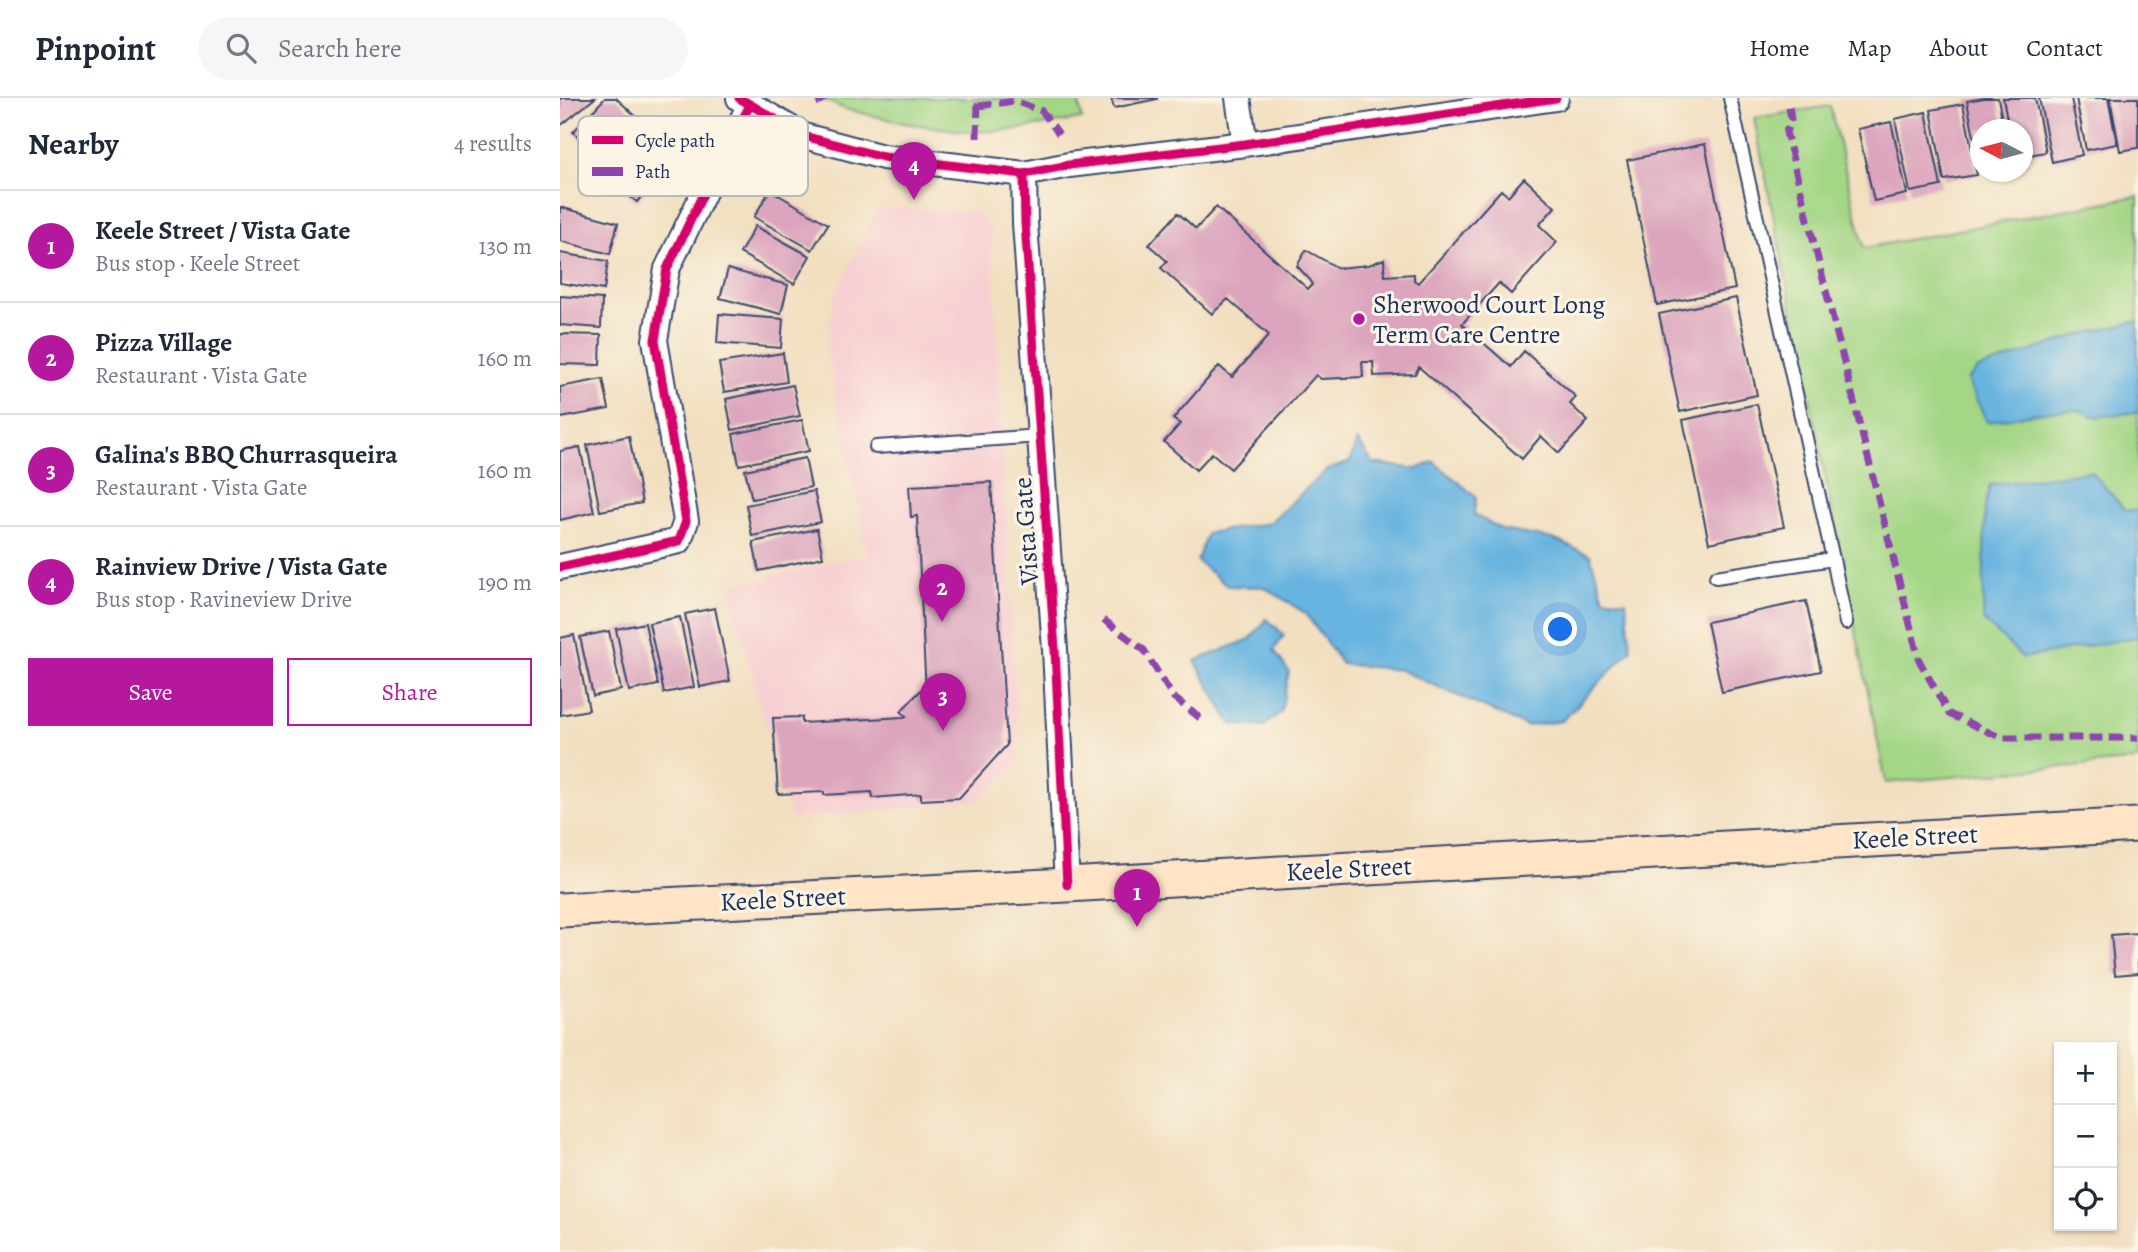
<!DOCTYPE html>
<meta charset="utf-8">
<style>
body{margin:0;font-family:Alegreya,serif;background:#f6f6f7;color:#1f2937}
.controls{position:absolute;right:21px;bottom:21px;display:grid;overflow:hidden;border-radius:0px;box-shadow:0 2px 5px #0004}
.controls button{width:63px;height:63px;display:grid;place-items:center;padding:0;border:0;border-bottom:2px solid #e0e1e3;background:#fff;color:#1f2937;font:35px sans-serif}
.compass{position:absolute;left:1410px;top:21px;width:63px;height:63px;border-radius:50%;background:#fff;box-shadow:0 2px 5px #0004;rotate:276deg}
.you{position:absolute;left:1001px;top:532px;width:24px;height:24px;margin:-18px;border:5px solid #fff;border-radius:50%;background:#1a73e8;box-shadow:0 0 0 10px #1a73e833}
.badge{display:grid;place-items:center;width:46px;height:46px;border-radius:50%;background:#b5179e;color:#fff;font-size:23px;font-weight:700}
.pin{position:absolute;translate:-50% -58px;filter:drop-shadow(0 2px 4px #0008)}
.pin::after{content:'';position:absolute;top:37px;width:24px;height:21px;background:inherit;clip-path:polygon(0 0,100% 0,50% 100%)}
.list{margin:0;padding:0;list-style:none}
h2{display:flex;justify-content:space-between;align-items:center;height:91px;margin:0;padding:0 28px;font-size:30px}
h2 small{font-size:23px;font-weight:400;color:#747a83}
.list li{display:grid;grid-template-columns:46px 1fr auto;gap:21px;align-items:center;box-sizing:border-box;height:112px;padding:0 28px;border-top:2px solid #e0e1e3}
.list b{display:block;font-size:26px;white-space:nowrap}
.list p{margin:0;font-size:23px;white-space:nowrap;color:#747a83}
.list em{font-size:23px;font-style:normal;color:#747a83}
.actions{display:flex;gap:14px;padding:21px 28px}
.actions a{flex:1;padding:16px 0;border:2px solid #b5179e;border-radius:0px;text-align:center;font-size:24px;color:#b5179e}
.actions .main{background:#b5179e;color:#fff}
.icon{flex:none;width:38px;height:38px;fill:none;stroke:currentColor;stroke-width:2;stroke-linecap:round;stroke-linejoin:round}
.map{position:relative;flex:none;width:1578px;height:1154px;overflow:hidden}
header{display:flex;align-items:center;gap:42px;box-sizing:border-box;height:98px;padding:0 35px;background:#fff;border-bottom:2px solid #e0e1e3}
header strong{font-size:33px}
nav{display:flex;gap:38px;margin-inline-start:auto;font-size:24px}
.search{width:490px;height:63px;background:#f6f6f7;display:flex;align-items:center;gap:18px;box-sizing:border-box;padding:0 24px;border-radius:38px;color:#747a83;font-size:26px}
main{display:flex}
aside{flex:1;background:#fff}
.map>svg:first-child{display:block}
.built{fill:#f7cfd2}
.green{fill:#a3d685;stroke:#5f8272;stroke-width:2}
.water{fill:#67b4e0;stroke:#41729f;stroke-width:2}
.building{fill:#dca5bd}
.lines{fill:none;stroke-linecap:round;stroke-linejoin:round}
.lane-casing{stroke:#3b496d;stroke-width:16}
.street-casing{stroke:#3b496d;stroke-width:28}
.secondary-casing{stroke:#3b496d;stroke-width:37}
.lane{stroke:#fff;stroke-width:12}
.street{stroke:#fff;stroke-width:24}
.secondary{stroke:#ffe4c6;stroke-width:33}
.quiet{stroke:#8e44ad;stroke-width:7;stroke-dasharray:14 7;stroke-linecap:butt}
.cycleway-casing{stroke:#fcf5e5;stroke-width:13}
.cycleway{stroke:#d6006c;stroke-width:9}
.poi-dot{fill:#b5179e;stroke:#fcf5e5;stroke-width:2.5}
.labels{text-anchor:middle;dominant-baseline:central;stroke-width:6;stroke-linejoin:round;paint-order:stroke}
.poi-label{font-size:26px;fill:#1b2f5e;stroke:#fcf5e5;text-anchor:start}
.street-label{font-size:26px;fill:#1b2f5e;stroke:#fcf5e5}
.key{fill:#fcf5e5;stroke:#b8babc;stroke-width:2}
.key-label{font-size:19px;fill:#1b2f5e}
</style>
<header>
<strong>Pinpoint</strong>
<div class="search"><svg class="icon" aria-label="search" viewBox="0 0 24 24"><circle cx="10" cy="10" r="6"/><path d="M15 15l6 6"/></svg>Search here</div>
<nav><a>Home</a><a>Map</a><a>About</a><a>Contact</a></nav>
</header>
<main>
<aside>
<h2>Nearby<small>4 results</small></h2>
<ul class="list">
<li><span class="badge">1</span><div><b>Keele Street / Vista Gate</b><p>Bus stop · Keele Street</p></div><em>130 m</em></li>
<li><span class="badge">2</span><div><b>Pizza Village</b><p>Restaurant · Vista Gate</p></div><em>160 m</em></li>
<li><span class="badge">3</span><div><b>Galina's BBQ Churrasqueira</b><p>Restaurant · Vista Gate</p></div><em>160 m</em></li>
<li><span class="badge">4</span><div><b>Rainview Drive / Vista Gate</b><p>Bus stop · Ravineview Drive</p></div><em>190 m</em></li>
</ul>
<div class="actions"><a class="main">Save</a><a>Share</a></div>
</aside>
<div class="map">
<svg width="1578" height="1154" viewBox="0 0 1578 1154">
<rect width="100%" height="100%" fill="#fcf5e5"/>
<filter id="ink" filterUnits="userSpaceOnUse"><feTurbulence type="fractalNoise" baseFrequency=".0143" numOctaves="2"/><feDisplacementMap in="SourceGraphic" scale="14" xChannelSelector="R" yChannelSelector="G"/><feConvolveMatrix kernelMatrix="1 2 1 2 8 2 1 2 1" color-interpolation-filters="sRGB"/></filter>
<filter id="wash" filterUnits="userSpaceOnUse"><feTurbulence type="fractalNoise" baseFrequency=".00686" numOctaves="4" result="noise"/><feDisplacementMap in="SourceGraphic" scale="28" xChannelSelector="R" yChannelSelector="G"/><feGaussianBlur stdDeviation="1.57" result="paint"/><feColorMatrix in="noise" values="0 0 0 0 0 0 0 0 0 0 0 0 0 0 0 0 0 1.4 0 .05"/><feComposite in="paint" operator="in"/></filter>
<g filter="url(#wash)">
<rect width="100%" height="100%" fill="#f1dfc0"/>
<!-- built -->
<path class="built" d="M317,110L415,113L431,130L459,665L417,703L231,721L168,488L307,456L267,252L274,200Z"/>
<!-- green -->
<path class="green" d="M260,0H518L522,21L450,32L410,34L344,25L285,11Z
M1270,8L1304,150L1578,98V662L1326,685L1194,20Z"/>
<!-- water -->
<path class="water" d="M1578,223V314L1536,319L1519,312L1490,313L1427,324L1407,282L1418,271L1519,237Z
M797,342L813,365L856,371L874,364L916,399L914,417L943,432L993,441L1030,457L1044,500L1066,503L1071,552L1002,623L966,628L840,572L782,566L745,515L704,489L667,488L637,463L647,435L709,425L767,372L790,364Z
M1531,373L1565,412L1578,413V539L1463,560L1423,522L1425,410L1430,387Z
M707,521L724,537L714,552L729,574L721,614L703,629L671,626L635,563L690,541Z"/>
<g id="blocks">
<!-- building -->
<path class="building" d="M0,0H35L0,28Z
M45,0H56L81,23L44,62L13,34Z
M551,0H597V1L554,10Z
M1424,0H1438L1444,32H1420L1419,65L1407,3Z
M1443,0H1475L1486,54L1462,58V32H1449Z
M1479,0H1511L1522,57L1492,64Z
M1516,0H1548L1557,46L1526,52Z
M1550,0H1578V50L1560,53Z
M1403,6L1417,77L1384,82L1371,12Z
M1366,14L1381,88L1350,94L1335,21Z
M1331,24L1347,96L1314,103L1298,31Z
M86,25L119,52L77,104L44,78Z
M1145,46L1175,191L1097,207L1067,62Z
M964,80L995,109L979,127L997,144L951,196L939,185L902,226L951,269L964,253L1016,299L1010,306L1028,323L999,355L981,338L962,361L859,269L855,276L814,278L813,264H802L803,279L761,281L756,277L671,371L652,355L636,372L604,344L620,326L613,321L659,268L672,279L709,237L668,201L652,216L601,170L607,163L589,147L618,115L636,131L656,109L748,191L752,187L751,183L737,168L746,152L778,170L809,167L824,161L825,178L854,176V182L858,185L941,92L948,98Z
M210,92L268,126L252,152L194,119Z
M0,109L58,125L50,156L0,143Z
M195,128L250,158L234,186L180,155Z
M0,155L48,163L44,192L0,185Z
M168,171L228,187L221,216L160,200Z
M0,198L42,201L41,230L0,227Z
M1176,200L1197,297L1120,314L1099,216Z
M159,216L223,221L221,250L157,245Z
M0,236L41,237L40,267L0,266Z
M223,255L227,284L164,294L159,265Z
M43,281L49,311L1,320L0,289Z
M233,287L240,318L172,332L166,301Z
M1197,306L1224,429L1149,445L1123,322Z
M242,322L249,353L179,367L173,336Z
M69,338L82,405L40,413L27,347Z
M20,349L34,414L0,422V353Z
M245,360L251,389L192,401L185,372Z
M431,384L447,647L399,700L361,702V696L313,700L312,694L264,697V694L218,696L213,620L242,619V625L344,619L346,618L341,613L362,591L366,595L357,418L351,419L349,388Z
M254,393L261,424L192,438L186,407Z
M257,431L263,459L199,473L193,444Z
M1246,503L1261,573L1162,594L1147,524Z
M155,510L170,583L140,589L125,516Z
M120,519L134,589L104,595L89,525Z
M85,525L98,587L69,593L56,531Z
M49,533L61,592L33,598L20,539Z
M14,537L29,612L0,617V540Z
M1578,835V875L1555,877L1551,837Z"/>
</g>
</g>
<g filter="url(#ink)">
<use href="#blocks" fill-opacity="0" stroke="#3b496d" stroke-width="2"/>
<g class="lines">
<defs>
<path id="lane" d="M316,349L480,338
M1273,461L1286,525
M1156,479L1273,461L1170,0"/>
<path id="street" d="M179,0L244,38L323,59L464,76L509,67L685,46L996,0
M678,0L685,46
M464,76L465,125L495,552L507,787
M0,469L119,443L126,423L95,242L107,171L144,94L190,7"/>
<path id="secondary" d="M0,812L507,787L1578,727"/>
</defs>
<!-- lane casing -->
<use href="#lane" class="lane-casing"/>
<!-- street casing -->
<use href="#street" class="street-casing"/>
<!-- secondary casing -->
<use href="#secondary" class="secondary-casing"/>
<!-- lane -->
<use href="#lane" class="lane"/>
<!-- street -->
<use href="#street" class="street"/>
<!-- secondary -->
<use href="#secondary" class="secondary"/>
<!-- quiet -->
<path class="quiet" d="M256,5L265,0
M418,8L455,3L482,13L499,36
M1229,9L1231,21L1226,34L1359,562L1389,616L1442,640H1578
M417,40L418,2
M544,522L584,552L613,599L640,620"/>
<defs>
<path id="cycleway" d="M179,0L244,38L323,59L464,76L509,67L685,46L996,0
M464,76L465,125L495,552L507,787
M0,469L119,443L126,423L95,242L107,171L144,94L190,7"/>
</defs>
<!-- cycleway casing -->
<use href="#cycleway" class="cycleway-casing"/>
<!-- cycleway -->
<use href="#cycleway" class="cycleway"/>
</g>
</g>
<!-- markers -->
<circle class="poi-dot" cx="799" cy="221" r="7"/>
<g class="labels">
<!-- poi labels -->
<g class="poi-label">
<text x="813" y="206">Sherwood Court Long<tspan x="813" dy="30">Term Care Centre</tspan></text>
</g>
<!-- street labels -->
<g class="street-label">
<text transform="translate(466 433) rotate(-94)">Vista Gate</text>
<text transform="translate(1355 739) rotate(-3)">Keele Street</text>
<text transform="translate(789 771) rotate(-3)">Keele Street</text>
<text transform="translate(223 801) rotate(-3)">Keele Street</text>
</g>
</g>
<!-- legend -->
<rect x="18" y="18" width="230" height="80" rx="10" class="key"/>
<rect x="32" y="38" width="31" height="8" fill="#d6006c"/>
<rect x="32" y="69" width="31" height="9" fill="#8e44ad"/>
<g class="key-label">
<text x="75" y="49">Cycle path</text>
<text x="75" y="80">Path</text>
</g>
</svg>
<div class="controls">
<button>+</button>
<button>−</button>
<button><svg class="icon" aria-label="locate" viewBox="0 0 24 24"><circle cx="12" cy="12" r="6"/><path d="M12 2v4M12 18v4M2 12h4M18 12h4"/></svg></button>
</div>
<svg class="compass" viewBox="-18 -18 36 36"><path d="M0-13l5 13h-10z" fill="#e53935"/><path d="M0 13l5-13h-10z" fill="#747a83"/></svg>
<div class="you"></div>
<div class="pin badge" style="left:577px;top:829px">1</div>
<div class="pin badge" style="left:382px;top:524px">2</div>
<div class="pin badge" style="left:383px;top:633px">3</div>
<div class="pin badge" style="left:354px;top:102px">4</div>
</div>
</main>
